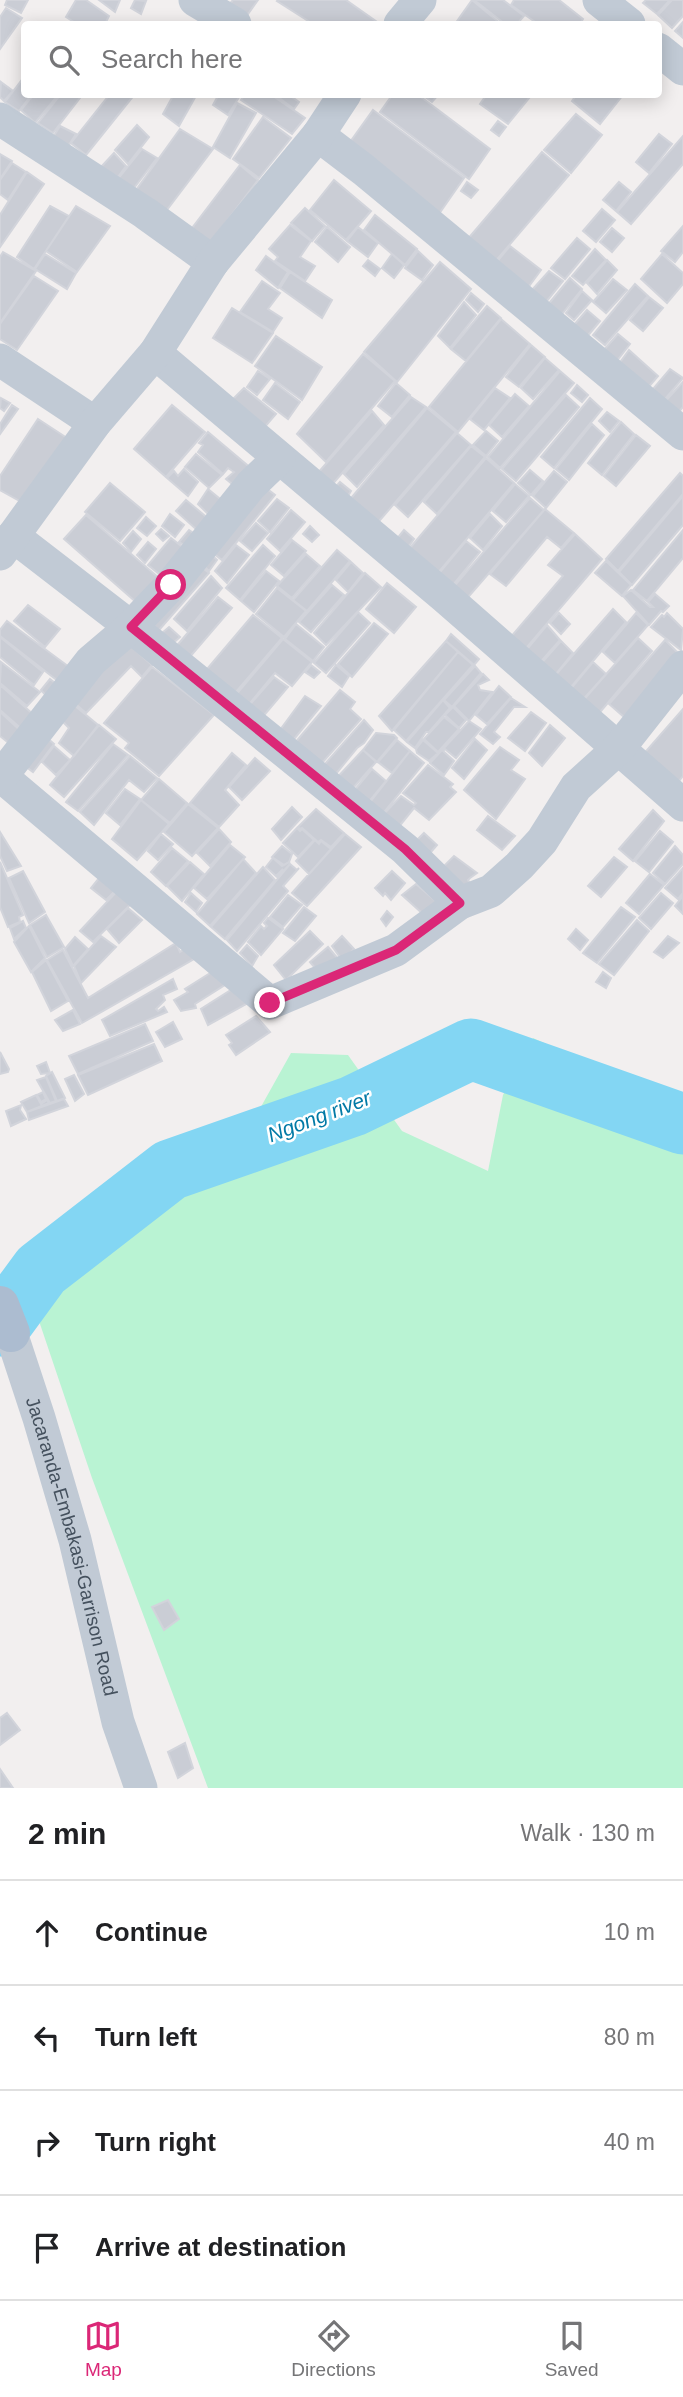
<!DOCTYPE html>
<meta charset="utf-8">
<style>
body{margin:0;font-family:Helvetica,sans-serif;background:#f2f2f2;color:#202124}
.stop{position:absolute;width:21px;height:21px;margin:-16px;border:5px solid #db2777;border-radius:50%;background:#fff}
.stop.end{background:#db2777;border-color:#fff;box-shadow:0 2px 7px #0008}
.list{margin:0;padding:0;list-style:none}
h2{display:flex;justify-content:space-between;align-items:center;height:91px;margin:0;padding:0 28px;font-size:30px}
h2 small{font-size:23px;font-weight:400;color:#757577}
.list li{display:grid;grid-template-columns:46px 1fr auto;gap:21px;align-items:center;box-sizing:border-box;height:105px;padding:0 28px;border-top:2px solid #e0e0e0}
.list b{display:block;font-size:26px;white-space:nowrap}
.list em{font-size:23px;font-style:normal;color:#757577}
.icon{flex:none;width:38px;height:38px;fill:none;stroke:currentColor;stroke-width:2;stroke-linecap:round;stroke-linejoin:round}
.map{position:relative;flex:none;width:683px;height:1788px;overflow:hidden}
.search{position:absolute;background:#fff;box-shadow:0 4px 18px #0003;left:21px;right:21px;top:21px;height:77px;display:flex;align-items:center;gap:18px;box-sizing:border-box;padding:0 24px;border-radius:7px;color:#757577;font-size:26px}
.sheet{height:511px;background:#fff}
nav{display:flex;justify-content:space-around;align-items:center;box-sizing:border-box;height:98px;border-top:2px solid #e0e0e0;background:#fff;font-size:19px;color:#757577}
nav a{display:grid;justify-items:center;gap:4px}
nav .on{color:#db2777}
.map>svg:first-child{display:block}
.green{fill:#b9f3d3}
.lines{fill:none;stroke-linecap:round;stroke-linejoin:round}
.river{stroke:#83d6f3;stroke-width:61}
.building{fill:#cacdd5;stroke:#d2d4db;stroke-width:2}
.minor{stroke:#c1cad5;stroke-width:33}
.major{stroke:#acbcd0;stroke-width:38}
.route{stroke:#db2777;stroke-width:9}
.labels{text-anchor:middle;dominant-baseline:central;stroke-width:5;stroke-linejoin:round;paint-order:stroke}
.street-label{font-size:19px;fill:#45515e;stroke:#fff}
.water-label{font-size:21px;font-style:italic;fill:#027aa6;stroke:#fff}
</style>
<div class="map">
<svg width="683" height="1788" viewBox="0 0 683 1788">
<rect width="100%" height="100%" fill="#f2efef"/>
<!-- green -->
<path class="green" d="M533,1038L683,1106V1788H208L92,1478L38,1318L105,1208L182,1148L248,1130L291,1053L348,1055L402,1131L488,1171L503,1095Z"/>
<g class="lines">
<!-- river -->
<path class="river" d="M0,1326L41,1270L170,1170L353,1106L471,1049L683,1124"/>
</g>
<!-- building -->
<path class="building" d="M7,0H28L21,13L5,5Z
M76,0H86L109,16L105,24H77L66,17Z
M99,0H120L115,12Z
M135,0L146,1L141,14L131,8Z
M233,0H258L243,21L226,8Z
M278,0H346L380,24H313L277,1Z
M472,0L501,24H455Z
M474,0H503L524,16L517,24H505Z
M514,0H559L583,19L580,24H538L511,5Z
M646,0H670L657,14L643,3Z
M672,0H683V16L672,28L658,15Z
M6,8L22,18L0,49V17Z
M683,22V38L675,31Z
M24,77V94H32L19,111L5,102Z
M1,82L13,91L4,101L0,97Z
M34,94H59L35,123L21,110Z
M61,94H83L53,133L38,123Z
M110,94H135L86,155L71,143Z
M174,94H197L179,126L163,114Z
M219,94H241L228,115L213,105Z
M245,94H270L305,118L292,134L241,100Z
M274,94H288L299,102L294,109Z
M393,94H417L490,149L469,179L380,112Z
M421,94H439L432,102Z
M487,94H526L530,97L508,124L480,104Z
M577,94H623V95L600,124L572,101Z
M237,103L256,113L230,158L213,147Z
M373,110L464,178L434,221L345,149Z
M576,114L602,135L571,173L544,150Z
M263,117L291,138L259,178L233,159Z
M498,121L506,127L499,136L491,130Z
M137,125L149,137L128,164L115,150Z
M60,126L76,134L63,154L49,144Z
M180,129L213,149L160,219L131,197Z
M659,134L672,144L649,173L636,162Z
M683,136V164L631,224L617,212Z
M142,149L157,158L134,188L118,179Z
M542,152L569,175L488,270L461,247Z
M114,153L126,166L118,177L101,167Z
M0,154L12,161L0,179Z
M12,163L26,172L8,200L0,194V180Z
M240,165L258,180L208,246L189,232Z
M27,172L44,184L0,247V215Z
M334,180L371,211L346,240L310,210Z
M467,182L478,190L471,198L461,191Z
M619,182L631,192L616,211L603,200Z
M50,206L69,216L34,269L17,257Z
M76,206L110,226L77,272L46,251Z
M305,208L325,226L312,241L291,223Z
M602,209L615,220L596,242L583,231Z
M375,215L417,249L405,265L364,230Z
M290,225L311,241L300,257L315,266L305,281L275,261L278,257L269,249Z
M683,226V252L675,262L661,251Z
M327,227L350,247L338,262L315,242Z
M358,227L378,243L368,257L347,241Z
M612,228L624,238L612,252L600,242Z
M577,238L590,249L565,279L551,268Z
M510,246L541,270L521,297L490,270Z
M595,249L606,260L583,285L572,276Z
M418,251L433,265L422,280L405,268Z
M3,252L36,271L0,323V257Z
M45,254L76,273L67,289L35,269Z
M392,254L404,265L394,278L382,268Z
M662,254L683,273V284L667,303L641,279Z
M266,256L288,272L278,288L256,270Z
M368,260L380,269L375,276L363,266Z
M607,260L617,270L597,294L587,283Z
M440,262L471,289L397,382L364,352Z
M549,271L563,281L538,312L523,300Z
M290,272L332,300L322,318L280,288Z
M34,276L58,291L17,350L0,339V324Z
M570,278L582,289L554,324L541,313Z
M613,279L627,290L606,313L593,302Z
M262,281L280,293L268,309L282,318L273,332L240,312Z
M635,284L648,296L605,345L593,335Z
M582,291L592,300L574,320L566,313Z
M471,293L484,304L478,312L466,300Z
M649,297L663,308L643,331L630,320Z
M464,302L476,315L450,348L438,336Z
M487,306L501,318L466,361L451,349Z
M232,308L273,333L252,363L213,338Z
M587,310L600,321L580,345L567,333Z
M501,319L530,344L458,432L429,407Z
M618,334L630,344L609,371L596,359Z
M276,336L322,367L302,400L255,366Z
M531,345L545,357L519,387L506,377Z
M629,350L658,376L646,390L618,365Z
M363,354L395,381L326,462L297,434Z
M545,358L559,370L533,399L521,388Z
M670,369L683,378L660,405L647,396Z
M258,371L270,379L257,395L247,387Z
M560,371L574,383L500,468L488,457Z
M683,382V407L673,419L660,407Z
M275,383L300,402L288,419L263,400Z
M396,383L410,395L392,417L378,406Z
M577,385L588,395L582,402L571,393Z
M244,388L276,414L263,429L231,401Z
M495,388L510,398L484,430L470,419Z
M515,394L529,406L502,437L489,425Z
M566,395L579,407L516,481L502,469Z
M411,397L426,407L357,487L344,474Z
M1,398L10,403L4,411L0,408Z
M590,398L602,409L554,468L541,457Z
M12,405L18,409L0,434V424Z
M172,405L205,432L166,477L134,449Z
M427,408L456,432L374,527L347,503Z
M372,411L384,425L330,487L317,474Z
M607,412L619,421L610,432L599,421Z
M38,419L70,440L25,504L0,490V476Z
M621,422L634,434L602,475L588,463Z
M592,424L604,435L569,480L556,469Z
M486,431L498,441L486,456L473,445Z
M208,432L253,470L238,489L226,479L234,472L228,468L223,474L198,452L203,445L199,443Z
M457,433L471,445L408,517L395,505Z
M636,435L650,446L616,486L604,476Z
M471,446L485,457L437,514L424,502Z
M196,454L222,475L209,488L185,467Z
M486,458L514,483L432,580L404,555Z
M184,469L198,482L188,496L167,478L174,471L178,476Z
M530,470L543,481L531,495L518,483Z
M554,471L567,482L546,508L533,496Z
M680,473L683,476V494L618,571L606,559Z
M340,482L351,491L345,501L333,490Z
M110,483L145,512L120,541L85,512Z
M261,484L275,495L222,560L208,549Z
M515,484L529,496L506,522L493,511Z
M208,489L225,503L213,519L198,504Z
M683,496V525L632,585L619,572Z
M530,498L544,510L463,603L450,591Z
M277,499L289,508L270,532L258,521Z
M186,500L210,520L198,531L176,511Z
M545,509L574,533L561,548L547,537L506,586L490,574Z
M291,510L305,522L280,551L267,539Z
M170,514L184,525L175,537L162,526Z
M490,514L502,526L483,550L470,538Z
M86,515L167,585L144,609L64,539Z
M146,517L156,526L147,536L137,528Z
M256,523L268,533L252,551L240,541Z
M310,526L319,535L312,542L303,534Z
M161,529L169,536L163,541L156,534Z
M189,530L196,535L187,547L179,542Z
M404,530L414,539L406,550L395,541Z
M683,530V558L647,601L633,590Z
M133,531L141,539L131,552L123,543Z
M575,534L602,559L522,653L509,639L563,576L548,565Z
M171,538L185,549L163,577L148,565Z
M292,540L306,551L284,576L271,565Z
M466,541L480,552L449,590L435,578Z
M148,542L156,549L145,563L137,555Z
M236,545L249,555L227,583L215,571Z
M263,545L275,556L240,600L226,588Z
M206,550L217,560L209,571L198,561Z
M337,550L350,561L307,611L293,600Z
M306,554L320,566L292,598L277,586Z
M606,561L631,585L622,596L595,573Z
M195,562L209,573L159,630L146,619Z
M351,562L363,573L348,592L336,580Z
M266,571L279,581L254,612L241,601Z
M365,573L381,587L326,645L314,633Z
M211,576L222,588L187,631L174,619Z
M387,583L416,607L394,633L366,609Z
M332,585L344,595L311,632L299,622Z
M277,588L306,611L284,637L256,614Z
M631,590L650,607H653L648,602L655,594L669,606L663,612L661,611L649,625L623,596Z
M218,597L232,608L188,659L175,648Z
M28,605L60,629L45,647L14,621Z
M613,609L626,622L566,693L552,679Z
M358,612L370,623L326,673L314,663Z
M559,613L570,624L561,634L550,623Z
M636,613L648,625L615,663L603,652Z
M667,613L683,629L681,650L651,627L662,615L664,617Z
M253,615L282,638L230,699L201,676Z
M7,621L76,672L63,685L0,636V630Z
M374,623L388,634L352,677L338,664Z
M296,624L324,647L313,661L285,639Z
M547,625L560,640L537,666L523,654Z
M169,627L180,637L172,644L162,633Z
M451,634L479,659L474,665L446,641Z
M0,637L43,672L34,685L0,657Z
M638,638L652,651L595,718L580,704Z
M283,639L312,662L292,686L275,673L246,708L234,697Z
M665,640L678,653L624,717L609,704Z
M125,641L152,665L142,677L131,666L86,713L71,700Z
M446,641L458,652L392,731L379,716Z
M561,641L573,653L552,679L538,667Z
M458,652L473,665L406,741L394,730Z
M1,662L40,692L27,706L0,683Z
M593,662L606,674L580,703L568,692Z
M311,665L320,672L314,678L305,672Z
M336,665L349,676L342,687L328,676Z
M475,666L481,673L452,707L444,700Z
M152,667L214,715L159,776L125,748L129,743L104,723Z
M483,674L489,680L478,685L480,690L492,692L469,721L454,706Z
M274,677L288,687L260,720L246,709Z
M50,679L59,686L48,698L41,690Z
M0,685L35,716L25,732L0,710Z
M499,686L511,697L487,724L476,715Z
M340,690L355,702L350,709L361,719L314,772L287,752Z
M305,696L321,706L290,744L277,734Z
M511,698L525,707H514L494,732L500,737L493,744L480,734Z
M68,700L98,725L74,756L59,743L69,728L55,714Z
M443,700L450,708L429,732H426L415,748L407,742Z
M453,707L466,720L459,728L445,715Z
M683,709V776L675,786L640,758Z
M0,712L23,733L11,745L0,736Z
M531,712L546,723L525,751L508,738Z
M444,717L459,729L438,752L424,739Z
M364,720L373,730L364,743L357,748L335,775L324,765Z
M469,721L481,729L456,758L445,749L443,751L454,761L444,775L430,763Z
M99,725L116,739L64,797L50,785Z
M550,725L565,738L542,766L529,753Z
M39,731L54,744L33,772L17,760Z
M376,733L394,735L397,738L377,762L363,750Z
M475,739L487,750L464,779L452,768Z
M397,740L410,751L392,773L378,762Z
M423,740L438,753L429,761L417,753L416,749Z
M113,744L128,755L78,811L66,802Z
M54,746L70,760L56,775L42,762Z
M500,747L519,760L511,770L525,779L496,819L464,790Z
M363,750L376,762L346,796L332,783Z
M410,751L424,763L377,821L364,810Z
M232,753L246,765L225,790L239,805L219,827L190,803Z
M130,756L157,778L144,792L129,780L94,825L80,812Z
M255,758L270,771L242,800L229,787Z
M428,765L453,784L450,787L456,792L429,820L414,808L393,834L377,821L401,796L414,805L416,803L403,793Z
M372,769L386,781L363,809L349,797Z
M159,779L187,803L170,823L141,800Z
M125,789L140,799L120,825L106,813Z
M141,800L169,824L137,860L112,839Z
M188,804L218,828L192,856L164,832Z
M292,807L302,817L281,840L272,829Z
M316,809L344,833L331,847L321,840L318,842L302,828L300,829L298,827Z
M653,810L664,821L633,861L619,849Z
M488,816L515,836L502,850L477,830Z
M297,828L300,831L302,829L314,840L298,857L283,843Z
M219,829L231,842L210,866L197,853Z
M660,831L673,842L649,872L635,861Z
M0,832L21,866L7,871L0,856Z
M424,833L437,845L424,860L410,847Z
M161,834L173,844L158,860L148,851Z
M345,834L361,847L307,906L292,893Z
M315,840L319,844L321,841L331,849L309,874L296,861Z
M230,845L245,857L207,899L194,888Z
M282,846L292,854L289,862L284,865L272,857Z
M675,846L683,855V864L665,884L653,873Z
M172,848L188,861L166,886L151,872Z
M454,856L477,873L470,878L468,880L470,884L463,890L437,873Z
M614,857L627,867L601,897L588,886Z
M273,858L282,866L289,862L290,864L277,878L283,869L276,876L266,867Z
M243,859L256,873L210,926L197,914Z
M0,862L23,915L19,917L20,922L8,927L0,907Z
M190,862L204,874L182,901L167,886Z
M290,864L297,870L299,868L283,886L288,891L237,951L227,940Z
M263,867L275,880L225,939L211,927Z
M683,868V893L678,899L665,888Z
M23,871L45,912L29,923L9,878Z
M392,871L405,883L391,900L385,893L383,896L375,888Z
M104,872L121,885L106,900L91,888Z
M650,874L664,885L639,914L626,903Z
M416,884L445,909L433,923L402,895Z
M119,889L131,904L93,942L80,931Z
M191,893L202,903L196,912L185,902Z
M661,893L673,903L651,929L639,918Z
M288,895L302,905L283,927L270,917Z
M683,896V914L675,906Z
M304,907L316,916L295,941L283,933Z
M621,907L635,917L597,963L583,953Z
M128,908L142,920L119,943L107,929Z
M387,911L393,917L386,926L381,919Z
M46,915L64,947L47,957L30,925Z
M268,918L283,929L261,955L248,942L261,926L264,929L267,926L264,923Z
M637,920L649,931L614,975L599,964Z
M23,921L26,928L14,939L10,928Z
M29,926L45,958L31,972L14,942Z
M576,929L588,940L580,950L568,939Z
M310,931L323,944L286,980L274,965Z
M101,936L116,947L81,983L74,966Z
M342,936L354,949L342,960L332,946Z
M668,936L679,943L663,958L654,952Z
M75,937L88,949L73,966L65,949Z
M176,943L180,952L190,945L201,955L82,1023L47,960L63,950L88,998Z
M247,945L258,956L252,966L240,953Z
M328,947L340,961L321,975L310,962Z
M46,960L68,1001L51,1011L32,972Z
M215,970L228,983L195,1004L196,1008L181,1011L174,1000L188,992L185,989Z
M603,972L611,978L606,988L596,982Z
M173,979L177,989L163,995L165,1000L156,1009L158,1011L164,1007L167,1012L110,1036L102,1020Z
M237,986L250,1002L208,1025L201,1009Z
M73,1010L80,1024L63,1031L55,1020Z
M256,1016L270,1032L236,1055L229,1045L232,1043L226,1035Z
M173,1022L182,1039L165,1047L156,1032Z
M145,1024L153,1041L78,1074L69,1056Z
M154,1044L162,1061L88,1095L78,1075Z
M0,1052L9,1069L8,1072L0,1074Z
M46,1062L50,1073L41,1074L37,1066Z
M52,1072L65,1098L57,1101L46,1076Z
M74,1075L84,1094L75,1101L65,1079Z
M46,1077L56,1101L50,1103L37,1080Z
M43,1092L46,1099L41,1102L37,1095Z
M36,1095L41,1104L47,1100L49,1103L27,1112L21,1102Z
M64,1099L68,1106L29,1120L27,1112Z
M21,1105L20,1110L26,1119L11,1126L6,1111Z
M168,1600L179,1619L164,1630L152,1607Z
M7,1713L20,1730L0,1745V1718Z
M185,1743L193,1768L178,1778L168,1752Z
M0,1769L13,1788H0Z"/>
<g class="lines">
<!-- minor -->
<g class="minor">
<path d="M195,0L235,24"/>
<path d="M599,0L629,24"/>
<path d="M400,24L420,0"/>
<path d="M658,49L683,69"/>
<path d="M0,119L145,213L213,262"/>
<path d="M318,135L364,170L683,434"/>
<path d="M155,353L445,597L683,805"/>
<path d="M0,360L95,423"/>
<path d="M13,536L131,627L405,849L460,903"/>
<path d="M0,554L95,423L155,353L213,262L318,135L345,94"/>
<path d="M1,776L270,1003L396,950L460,903L491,891L519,866L542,841L576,787L619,748L683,667"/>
<path d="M0,778L91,661L131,627L171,585L251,485L279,458"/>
<path id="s1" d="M11,1333L39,1418L75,1540L118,1722L141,1788"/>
</g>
<!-- major -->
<path class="major" d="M0,1305L11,1333"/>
</g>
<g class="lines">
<!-- route -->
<path class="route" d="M171,585L131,627L405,849L460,903L396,950L270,1003"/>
</g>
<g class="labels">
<!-- street labels -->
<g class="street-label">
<text stroke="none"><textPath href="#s1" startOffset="222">Jacaranda-Embakasi-Garrison Road</textPath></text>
</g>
<!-- water labels -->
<g class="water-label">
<text transform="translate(319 1116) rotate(-21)">Ngong river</text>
</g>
</g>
</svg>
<div class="stop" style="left:171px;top:585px"></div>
<div class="stop end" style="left:270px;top:1003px"></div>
<div class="search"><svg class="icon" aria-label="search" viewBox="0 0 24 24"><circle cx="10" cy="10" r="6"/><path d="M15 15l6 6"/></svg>Search here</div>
</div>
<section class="sheet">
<h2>2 min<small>Walk · 130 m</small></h2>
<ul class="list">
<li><svg class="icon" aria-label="ahead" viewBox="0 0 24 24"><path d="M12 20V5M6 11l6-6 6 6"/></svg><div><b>Continue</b></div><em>10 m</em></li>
<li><svg class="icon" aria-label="left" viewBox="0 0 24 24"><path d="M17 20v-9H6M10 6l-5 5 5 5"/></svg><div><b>Turn left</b></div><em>80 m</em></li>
<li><svg class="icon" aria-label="right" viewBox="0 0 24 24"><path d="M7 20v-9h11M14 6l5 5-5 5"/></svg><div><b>Turn right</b></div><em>40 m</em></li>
<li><svg class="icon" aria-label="arrive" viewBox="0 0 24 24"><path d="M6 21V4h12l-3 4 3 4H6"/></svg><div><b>Arrive at destination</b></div></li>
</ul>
</section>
<nav>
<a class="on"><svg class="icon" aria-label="map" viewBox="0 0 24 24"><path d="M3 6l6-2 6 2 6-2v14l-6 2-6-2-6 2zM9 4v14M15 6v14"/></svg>Map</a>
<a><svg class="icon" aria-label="directions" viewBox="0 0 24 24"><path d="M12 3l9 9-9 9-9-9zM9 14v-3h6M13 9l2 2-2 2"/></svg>Directions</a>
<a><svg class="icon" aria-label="saved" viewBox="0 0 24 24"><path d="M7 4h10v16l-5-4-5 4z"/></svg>Saved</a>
</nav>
